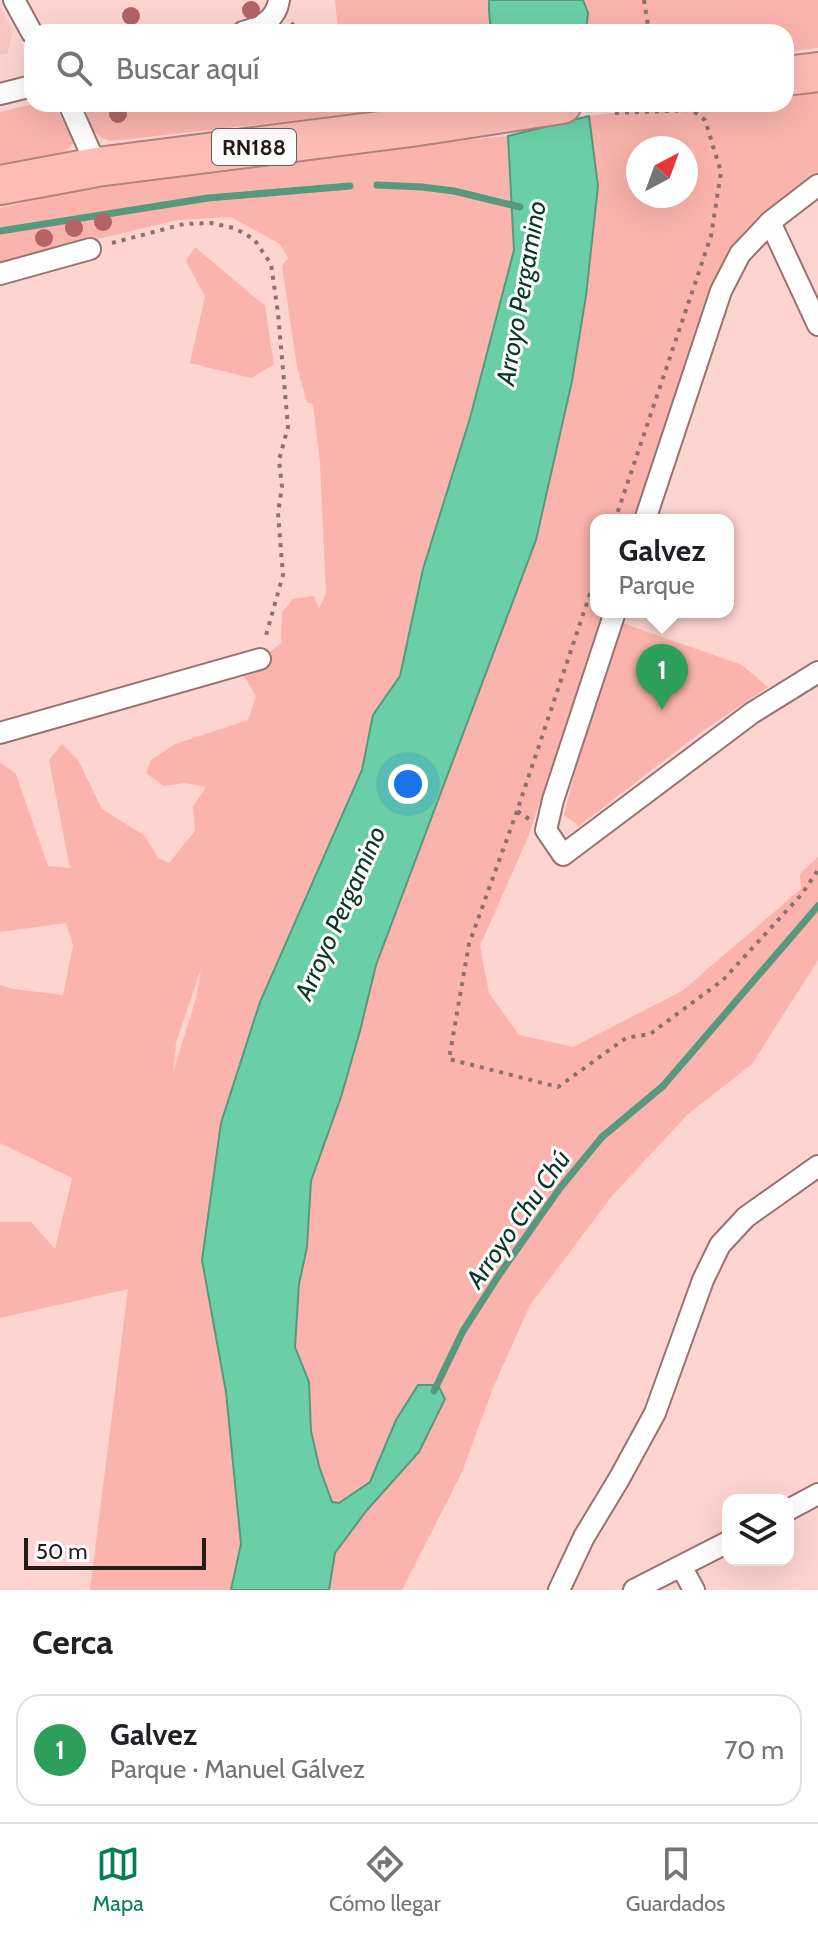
<!DOCTYPE html>
<html lang="es">
<meta charset="utf-8">
<style>
body{margin:0;font-family:Cabin,sans-serif;background:#f2f2f2;color:#202124}
.controls{position:absolute;right:24px;bottom:24px;display:grid;overflow:hidden;border-radius:16px;box-shadow:0 8px 32px #0002}
.controls button{width:72px;height:72px;display:grid;place-items:center;padding:0;border:0;border-bottom:2px solid #e0e0e0;background:#fff;color:#202124;font:40px sans-serif}
.compass{position:absolute;left:626px;top:136px;width:72px;height:72px;border-radius:50%;background:#fff;box-shadow:0 8px 32px #0002;rotate:41deg}
.scale{position:absolute;left:24px;bottom:20px;width:182px;box-sizing:border-box;padding-left:8px;border:4px solid #281a18;border-top:0;font-size:22px;line-height:28px;white-space:nowrap;color:#281a18;-webkit-text-stroke:6px #fff;paint-order:stroke}
.you{position:absolute;left:408px;top:784px;width:28px;height:28px;margin:-20px;border:6px solid #fff;border-radius:50%;background:#1a73e8;box-shadow:0 0 0 12px #1a73e833}
.badge{display:grid;place-items:center;width:52px;height:52px;border-radius:50%;background:#077d5a;color:#fff;font-size:26px;font-weight:700}
.pin{position:absolute;translate:-50% -66px;filter:drop-shadow(0 2px 4px #0008)}
.pin::after{content:'';position:absolute;top:42px;width:28px;height:24px;background:inherit;clip-path:polygon(0 0,100% 0,50% 100%)}
.popup{position:absolute;left:590px;top:514px;width:144px;height:104px;box-sizing:border-box;display:grid;place-content:center;border-radius:16px;background:#fff;filter:drop-shadow(0 2px 6px #0005);font-size:26px;white-space:nowrap;color:#757577}
.popup b{font-size:30px;color:#202124}
.popup::after{content:'';position:absolute;left:50%;top:100%;margin-left:-16px;border:16px solid transparent;border-top-color:#fff}
.list{margin:0;padding:0;list-style:none}
h2{display:flex;justify-content:space-between;align-items:center;height:104px;margin:0;padding:0 32px;font-size:34px}
h2 small{font-size:26px;font-weight:400;color:#757577}
.list li{display:grid;grid-template-columns:52px 1fr auto;gap:24px;align-items:center;box-sizing:border-box;height:112px;margin:0 16px 16px;padding:0 16px;border:2px solid #e0e0e0;border-radius:24px}
.list b{display:block;font-size:30px;white-space:nowrap}
.list p{margin:0;font-size:26px;white-space:nowrap;color:#757577}
.list em{font-size:26px;font-style:normal;color:#757577}
.icon{flex:none;width:44px;height:44px;fill:none;stroke:currentColor;stroke-width:2;stroke-linecap:round;stroke-linejoin:round}
.map{position:relative;flex:none;width:818px;height:1590px;overflow:hidden}
.search{position:absolute;background:#fff;box-shadow:0 8px 32px #0002;left:24px;right:24px;top:24px;height:88px;display:flex;align-items:center;gap:20px;box-sizing:border-box;padding:0 28px;border-radius:24px;color:#757577;font-size:30px}
.sheet{height:232px;background:#fff}
nav{display:flex;justify-content:space-around;align-items:center;box-sizing:border-box;height:112px;border-top:2px solid #e0e0e0;background:#fff;font-size:22px;color:#757577}
nav a{display:grid;justify-items:center;gap:4px}
nav .on{color:#077d5a}
.map>svg:first-child{display:block}
.built{fill:#f6c6c1}
.green{fill:#fab4ad;fill-rule:evenodd}
.water{fill:#6acfa7;stroke:#56997c;stroke-width:2}
.lines{fill:none;stroke-linecap:round;stroke-linejoin:round}
.stream{stroke:#56997c;stroke-width:7}
.street-casing{stroke:#97736f;stroke-width:24}
.highway-casing{stroke:#b2847f;stroke-width:42}
.path{stroke:#8c726f;stroke-width:4;stroke-dasharray:4 6;stroke-linecap:butt}
.street{stroke:#fff;stroke-width:20}
.highway{stroke:#fdbdb6;stroke-width:38}
.tree{fill:#b46366}
.labels{text-anchor:middle;dominant-baseline:central;stroke-width:6;stroke-linejoin:round;paint-order:stroke}
.shield{fill:#fff;stroke:#685f5d;stroke-width:2}
.shield-label{font-size:22px;font-weight:bold;fill:#281a18}
.water-label{font-size:26px;font-style:italic;fill:#093727;stroke:#fff}
</style>
<div class="map">
<svg width="818" height="1590" viewBox="0 0 818 1590">
<rect width="100%" height="100%" fill="#fdd4d0"/>
<!-- built -->
<path class="built" d="M0,7L13,31L7,54L0,55Z"/>
<!-- green -->
<path class="green" d="M335,0H489V11L491,32H322L338,30Z
M583,0H818V48L786,52V32H586L588,13Z
M818,89V177L708,302L635,520H596V612H604L528,837L480,946L489,993L519,1035L573,1047L682,991L801,889L800,874L818,857V960L752,1064L687,1115L612,1196L530,1305L493,1388L462,1472L402,1590H329L335,1554L367,1510L396,1420L370,1482L339,1504L332,1502L319,1466L311,1431L309,1382L295,1347L299,1284L307,1247L311,1181L341,1097L360,1031L376,965L536,540L572,381L586,296L598,186L589,116L685,104H786V93ZM638,148H686V196H638Z
M33,104L57,110L74,142L65,152L0,166V112Z
M87,104H441L110,141C90,134 87,124 87,104Z
M508,136L514,250L470,418L423,569L400,676L373,715L362,770L260,1002L202,1260L226,1392L241,1544L231,1590H90L128,1289L0,1318V1222H31L55,1249L72,1178L0,1143V985L13,989L63,995L73,945L66,923L0,932V762L16,774L48,866L70,868L49,760L62,744L78,760L102,809L145,836L158,858L169,863L195,831L193,807L206,787L185,783L164,786L146,773L151,760L175,744L248,720L256,696L243,674L281,643L282,613L293,599L314,596L319,609L326,593L320,463L313,404L307,402L297,367L282,266L288,258L280,244L231,217L178,220L0,262V208L52,196L288,157ZM201,969L196,998L173,1073L176,1043Z
M195,247L265,306L274,364L251,378L190,363L205,297L186,261Z
M614,620L742,665L768,687L700,733L579,826L564,815Z"/>
<!-- water -->
<path class="water" d="M489,0H583L588,13L586,32H491L489,11Z
M589,116L598,186L586,296L572,381L536,540L376,965L360,1031L341,1097L311,1181L307,1247L299,1284L295,1347L309,1382L311,1431L319,1466L332,1502L339,1503L370,1482L396,1420L418,1385H438L445,1399L419,1452L367,1510L335,1553L329,1590H231L241,1544L226,1392L202,1260L221,1123L260,1002L362,770L373,715L400,676L423,569L470,418L514,250L508,136Z"/>
<g class="lines">
<!-- stream -->
<path class="stream" d="M377,185L422,187L454,191L520,207
M0,231L208,198L350,186
M434,1391L463,1331L499,1275L560,1188L602,1137L663,1086L818,906"/>
<defs>
<path id="street" d="M14,0L32,33
M243,32C261,27 276,20 279,0
M0,94L32,86
M69,104L97,167
M770,222L818,325
M0,274L90,249
M645,520L721,291L740,254L759,234L770,222L818,185
M615,612L553,800L546,830L563,855L752,713L818,672
M0,733L260,659
M788,1510L818,1494
M681,1566L694,1590
M559,1590L584,1537L619,1479L655,1413L703,1280L720,1245L746,1217L818,1166
M634,1590L728,1542"/>
<path id="highway" d="M786,76L818,72
M0,185L97,167L411,127L562,104"/>
</defs>
<!-- street casing -->
<use href="#street" class="street-casing"/>
<!-- highway casing -->
<use href="#highway" class="highway-casing"/>
<!-- path -->
<path class="path" d="M644,0L649,32
M291,23L301,32
M613,104L614,113L692,110L705,120L721,172L711,236L615,520
M112,243L184,224L211,223L234,228L254,239L271,264L278,313L288,427L279,460L282,487L278,513L283,575L265,639
M517,811L469,944L449,1059L558,1087L626,1038L650,1034L723,980L802,894L818,870
M529,819L517,811L596,576"/>
<!-- street -->
<use href="#street" class="street"/>
<!-- highway -->
<use href="#highway" class="highway"/>
</g>
<!-- trees -->
<g class="tree">
<circle cx="251" cy="10" r="9"/>
<circle cx="131" cy="16" r="9"/>
<circle cx="118" cy="114" r="9"/>
<circle cx="103" cy="222" r="9"/>
<circle cx="74" cy="228" r="9"/>
<circle cx="44" cy="238" r="9"/>
</g>
<g class="labels">
<!-- shield labels -->
<rect class="shield" x="212" y="129" width="84" height="36" rx="6"/>
<g class="shield-label">
<text x="254" y="147">RN188</text>
</g>
<!-- water labels -->
<g class="water-label">
<text transform="translate(521 293) rotate(-80)">Arroyo Pergamino</text>
<text transform="translate(340 913) rotate(-66)">Arroyo Pergamino</text>
<text transform="translate(518 1219) rotate(-55)">Arroyo Chu Chú</text>
</g>
</g>
</svg>
<div class="controls">
<button><svg class="icon" aria-label="layers" viewBox="0 0 24 24"><path d="M12 4l9 5-9 5-9-5zM3 14l9 5 9-5"/></svg></button>
</div>
<svg class="compass" viewBox="-18 -18 36 36"><path d="M0-13l5 13h-10z" fill="#e53935"/><path d="M0 13l5-13h-10z" fill="#757577"/></svg>
<div class="scale">50 m</div>
<div class="you"></div>
<div class="pin badge" style="left:662px;top:710px;background:#2e9e5b">1</div>
<div class="popup"><b>Galvez</b>Parque</div>
<div class="search"><svg class="icon" aria-label="search" viewBox="0 0 24 24"><circle cx="10" cy="10" r="6"/><path d="M15 15l6 6"/></svg>Buscar aquí</div>
</div>
<section class="sheet">
<h2>Cerca<small></small></h2>
<ul class="list">
<li><span class="badge" style="background:#2e9e5b">1</span><div><b>Galvez</b><p>Parque · Manuel Gálvez</p></div><em>70 m</em></li>
</ul>
</section>
<nav>
<a class="on"><svg class="icon" aria-label="map" viewBox="0 0 24 24"><path d="M3 6l6-2 6 2 6-2v14l-6 2-6-2-6 2zM9 4v14M15 6v14"/></svg>Mapa</a>
<a><svg class="icon" aria-label="directions" viewBox="0 0 24 24"><path d="M12 3l9 9-9 9-9-9zM9 14v-3h6M13 9l2 2-2 2"/></svg>Cómo llegar</a>
<a><svg class="icon" aria-label="saved" viewBox="0 0 24 24"><path d="M7 4h10v16l-5-4-5 4z"/></svg>Guardados</a>
</nav>
